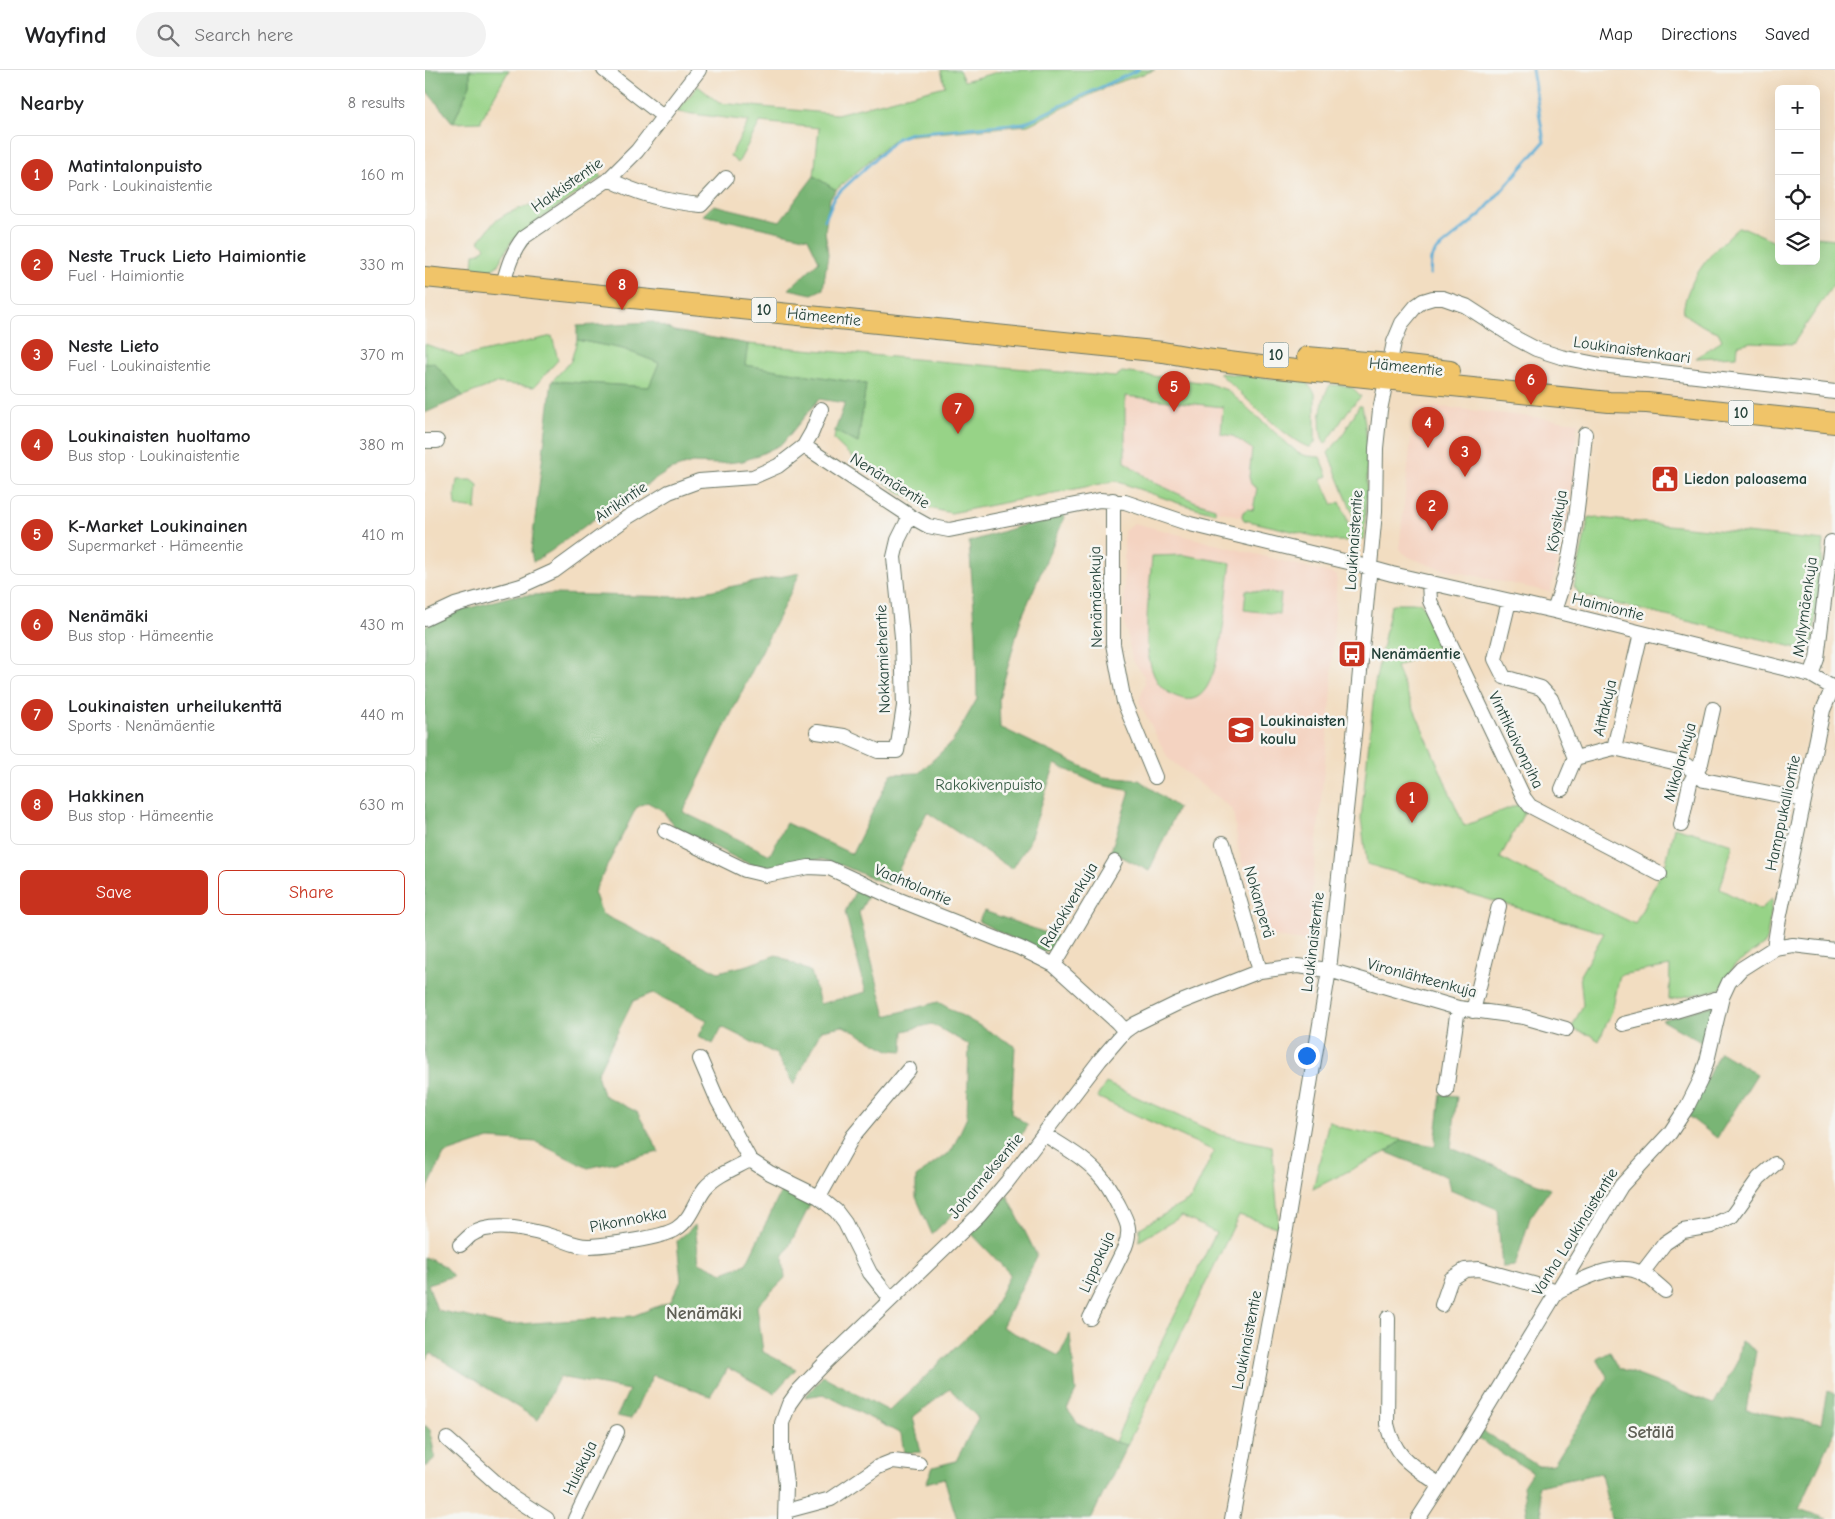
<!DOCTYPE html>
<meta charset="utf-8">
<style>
body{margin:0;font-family:"Comic Neue",sans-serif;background:#f2f2f2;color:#202124}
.controls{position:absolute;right:15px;top:15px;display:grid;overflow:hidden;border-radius:8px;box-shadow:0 5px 20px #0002}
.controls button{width:45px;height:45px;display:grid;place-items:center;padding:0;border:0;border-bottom:1px solid #e0e0e0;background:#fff;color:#202124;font:25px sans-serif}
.you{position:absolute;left:881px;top:985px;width:18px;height:18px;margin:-12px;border:4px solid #fff;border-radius:50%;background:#1a73e8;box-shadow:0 0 0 8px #1a73e833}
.badge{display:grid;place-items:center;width:32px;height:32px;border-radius:50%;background:#c8321e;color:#fff;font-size:16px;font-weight:700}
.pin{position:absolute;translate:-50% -41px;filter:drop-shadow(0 1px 2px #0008)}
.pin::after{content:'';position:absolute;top:26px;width:18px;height:15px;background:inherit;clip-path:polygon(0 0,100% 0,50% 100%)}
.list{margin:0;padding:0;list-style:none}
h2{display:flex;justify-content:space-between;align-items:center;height:65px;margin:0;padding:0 20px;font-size:21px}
h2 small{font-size:16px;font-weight:400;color:#757577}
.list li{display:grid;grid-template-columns:32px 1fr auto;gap:15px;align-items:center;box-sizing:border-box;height:80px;margin:0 10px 10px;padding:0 10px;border:1px solid #e0e0e0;border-radius:8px}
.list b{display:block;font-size:19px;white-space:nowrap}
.list p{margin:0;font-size:16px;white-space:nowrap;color:#757577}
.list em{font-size:16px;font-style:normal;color:#757577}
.actions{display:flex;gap:10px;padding:15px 20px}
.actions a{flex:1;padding:11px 0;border:1px solid #c8321e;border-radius:8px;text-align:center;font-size:18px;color:#c8321e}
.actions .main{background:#c8321e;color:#fff}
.icon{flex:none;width:28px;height:28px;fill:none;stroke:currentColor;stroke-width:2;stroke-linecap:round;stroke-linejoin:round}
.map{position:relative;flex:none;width:1410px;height:1449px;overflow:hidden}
header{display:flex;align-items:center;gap:30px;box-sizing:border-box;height:70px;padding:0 25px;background:#fff;border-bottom:1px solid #e0e0e0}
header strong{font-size:24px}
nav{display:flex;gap:28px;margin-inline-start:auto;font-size:18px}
.search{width:350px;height:45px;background:#f2f2f2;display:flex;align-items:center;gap:12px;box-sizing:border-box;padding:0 18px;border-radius:28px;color:#757577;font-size:19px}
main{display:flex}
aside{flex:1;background:#fff}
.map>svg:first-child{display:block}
.built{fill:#f4d3c1}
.green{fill:#97d387;stroke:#5b885e}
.forest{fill:#79b574;stroke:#4c7954}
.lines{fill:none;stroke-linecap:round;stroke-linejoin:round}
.stream{stroke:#58acd4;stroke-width:3}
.minor-casing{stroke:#697565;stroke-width:16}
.highway-casing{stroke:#697565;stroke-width:22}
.minor{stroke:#fff;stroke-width:14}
.highway{stroke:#f0c469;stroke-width:20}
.labels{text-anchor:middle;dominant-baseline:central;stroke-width:5;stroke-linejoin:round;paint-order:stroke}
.shield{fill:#f6f6f2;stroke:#60746d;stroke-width:1}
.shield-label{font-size:15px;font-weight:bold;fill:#1f3d34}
.street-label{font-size:16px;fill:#1f3d34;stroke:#f6f6f2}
.poi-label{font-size:16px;font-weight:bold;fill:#1f3d34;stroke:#f6f6f2;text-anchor:start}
.park-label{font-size:16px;fill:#375b45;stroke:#f6f6f2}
.neighbourhood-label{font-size:18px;font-weight:bold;fill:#5f5f55;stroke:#f6f6f2}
</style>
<header>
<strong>Wayfind</strong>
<div class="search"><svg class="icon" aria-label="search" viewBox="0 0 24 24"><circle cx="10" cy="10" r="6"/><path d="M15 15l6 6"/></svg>Search here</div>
<nav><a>Map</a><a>Directions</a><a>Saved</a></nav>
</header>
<main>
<aside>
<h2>Nearby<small>8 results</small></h2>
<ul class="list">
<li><span class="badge">1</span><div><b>Matintalonpuisto</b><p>Park · Loukinaistentie</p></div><em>160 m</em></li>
<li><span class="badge">2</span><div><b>Neste Truck Lieto Haimiontie</b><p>Fuel · Haimiontie</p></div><em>330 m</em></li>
<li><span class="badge">3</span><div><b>Neste Lieto</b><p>Fuel · Loukinaistentie</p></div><em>370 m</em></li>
<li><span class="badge">4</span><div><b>Loukinaisten huoltamo</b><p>Bus stop · Loukinaistentie</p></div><em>380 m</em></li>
<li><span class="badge">5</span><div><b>K-Market Loukinainen</b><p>Supermarket · Hämeentie</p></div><em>410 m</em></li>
<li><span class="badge">6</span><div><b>Nenämäki</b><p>Bus stop · Hämeentie</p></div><em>430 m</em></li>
<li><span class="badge">7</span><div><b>Loukinaisten urheilukenttä</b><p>Sports · Nenämäentie</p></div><em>440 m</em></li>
<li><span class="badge">8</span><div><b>Hakkinen</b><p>Bus stop · Hämeentie</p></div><em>630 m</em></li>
</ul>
<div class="actions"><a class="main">Save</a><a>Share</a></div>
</aside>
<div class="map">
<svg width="1410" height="1449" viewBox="0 0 1410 1449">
<rect width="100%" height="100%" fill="#f6f6f2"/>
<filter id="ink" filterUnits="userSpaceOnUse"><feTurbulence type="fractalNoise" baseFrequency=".02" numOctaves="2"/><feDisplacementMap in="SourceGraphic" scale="10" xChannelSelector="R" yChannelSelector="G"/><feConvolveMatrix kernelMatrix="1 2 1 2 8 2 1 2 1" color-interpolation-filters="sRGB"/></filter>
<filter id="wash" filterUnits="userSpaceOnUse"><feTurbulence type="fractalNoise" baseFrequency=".0096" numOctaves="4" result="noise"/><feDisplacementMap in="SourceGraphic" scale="20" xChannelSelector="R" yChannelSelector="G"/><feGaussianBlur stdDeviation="1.12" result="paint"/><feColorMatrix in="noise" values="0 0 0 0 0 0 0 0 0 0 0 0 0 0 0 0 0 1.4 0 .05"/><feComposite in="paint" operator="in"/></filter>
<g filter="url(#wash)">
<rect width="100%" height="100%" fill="#f2ddc1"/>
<!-- built -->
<path class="built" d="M699,308L785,317L815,346L856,457L747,429L700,409Z
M1016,337L1153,352L1144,449L1125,522L1009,497L984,487L974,479L989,342L992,339Z
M709,453L912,505L907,593V620L882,871L848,867L831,844L813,777L808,740L743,688L714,632L720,613L719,606L707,590L699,548V461Z"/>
<!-- green -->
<path class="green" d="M45,0H84L56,50V52L28,53L45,15Z
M516,0H534L539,11L580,0H730L688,14L603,55L477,66L467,71L411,120L389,106L394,58L335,52L313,93L305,86L324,51L252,42L273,16L294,33L412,44L520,16Z
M174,103L176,107L101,159L86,172L72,196L66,200L48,201L49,184L55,183L60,177L54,171L70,151L83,143L132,125Z
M1313,158H1320L1354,173V191H1391V167L1410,169V212L1368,274L1326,272L1313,275L1312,286L1271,288L1297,270L1293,262L1278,256L1258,243C1261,209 1288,180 1313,158Z
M127,266L133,290L109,317L72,313L38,326L9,293L0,294V274L36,287Z
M152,270L198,279L234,293L224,317L127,311L146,291Z
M323,274L690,307L697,302L782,313L802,320L873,383L882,386L895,387L903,406L896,409L908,435L915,432L921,446L926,464L921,471H910L819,450L817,446L818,442L822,439L828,440L832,418L826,414L824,407L827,379L808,366L796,364L798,337L700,326V392L728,412L771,432L790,438V443L753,433L691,411L526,443C518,441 510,440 503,437C469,422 435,396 409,370L410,361L433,373L441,314L319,295Z
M794,303L881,312L890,323V373L885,377C866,375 811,318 794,303Z
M905,315C920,315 927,314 936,327C921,339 913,359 900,374C891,361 896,327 905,315Z
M934,336H937C946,380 941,425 939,469H933L927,442L903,383L917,366Z
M32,410H47L53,415L51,439L31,436L30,424Z
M1164,447L1399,471L1388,573L1381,580L1155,525L1149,516Z
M759,485L806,493C801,525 798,590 782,617C777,625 770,631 760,629C749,627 738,621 732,611C714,582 725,520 727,486Z
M821,520L856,524L854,544L819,540Z
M972,533H996L1002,541L1017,575L971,597L1039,756L1092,735L1100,741L1075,788L1210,854L1241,793L1249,757L1308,774L1295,819L1335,840L1348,828L1341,873L1309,896L1295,919L1244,930L1245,896L1195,905L1187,941L1174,971L1165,965L1146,959L1158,935L1155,905L1179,863L942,794L936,749L950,613L966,536Z
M681,1013L795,1065L847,1076L854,1158L814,1145L702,1375L690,1372L710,1325L791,1163L757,1146L714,1171L715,1158L766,1129L789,1081L672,1027Z
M904,1050L913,1057L978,1070L961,1082L888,1119Z"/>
<!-- forest -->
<path class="forest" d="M0,0H45V15L28,53L0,19Z
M389,106L411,120L405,128L400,161L403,184L398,219L387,224L364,219L394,191L383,168L278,145L289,135L355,151Z
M228,252L249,261L323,274L320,295L441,314L433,373L410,361L420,333L394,329L357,374L336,384L318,391L293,394L267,393L245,400L176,444L126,481L108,492L106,481L127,311L224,317L234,293L198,279L152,270V256Z
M9,293L38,326L0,343V294Z
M640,442L638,451L596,549L574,629L575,658L579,659L679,707L714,710L753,738L724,801L697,787L685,784L705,721L672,714L630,694L603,775L587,799L502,742L471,805L463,815L419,796L396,789L351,796H331L313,789L249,756L237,740L222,732L211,738L169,822L177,844L293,902L323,895L351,885L386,902L395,934L441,922L420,842L431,820L443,826L434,843L461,946L513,932L590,976L586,1043L603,1055L585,1082L554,1119L507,1164L491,1127V1107L527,1080L542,1047L544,975L507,954L479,961L478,981L464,980L418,956L396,960L369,1015L351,984L297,957L288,974L274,966L282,950L228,923L208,931L172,1004L178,1025L212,1042L234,1082L163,1098L111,1072L64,1069L19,1084L0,1124V557L34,541L87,526L129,524L253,527L375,503L258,742L345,785L361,753L427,784L466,704L494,703L528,671L552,629L551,566L544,472Z
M559,841L638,869L628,880L614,882L553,851Z
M1289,935L1276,972L1237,950Z
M1295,982L1332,1004L1292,1068L1263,1046Z
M1016,1024L1032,1026L1026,1078L1125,1119L1105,1148L1090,1196L1077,1197L1072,1139L1025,1119L1022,1107L961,1082L978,1070L1010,1076Z
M357,1120L386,1133L358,1188L360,1208L332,1236L338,1282L371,1299L349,1323L303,1298L285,1326L228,1305L206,1349L192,1346L204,1320L134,1307L113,1350L6,1283L0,1290V1187L19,1196L28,1206L3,1214L12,1240L80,1255L208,1246L246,1231L256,1210L252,1171L270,1155L274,1192L298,1203L321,1194Z
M582,1125L612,1186L577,1257L634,1286L645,1264L651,1321L642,1339L653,1354L690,1372L702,1375L666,1449H532L519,1408L501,1413L508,1397L531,1391L553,1348L525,1319L488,1347L496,1382L479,1383L476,1364L399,1324L380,1327L398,1306L464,1341L565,1245L585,1204L546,1163Z
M1316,1271L1331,1281L1321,1340L1396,1354L1402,1321L1410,1323V1360L1374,1439L1402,1449H1186L1176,1403L1113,1416L1118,1449H1102L1098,1416L1107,1402L1051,1367L1056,1360L1113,1396L1129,1394L1183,1308L1172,1289L1185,1282L1194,1298L1289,1334L1312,1292Z
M0,1355L5,1360L10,1388L0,1397Z"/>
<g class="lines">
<!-- stream -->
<path class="stream" d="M400,150L410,126L473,68L486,63L599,53L713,0
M1005,204L1006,189L1011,181L1055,145L1119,72L1107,0"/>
</g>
</g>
<g filter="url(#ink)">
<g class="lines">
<defs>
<path id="minor" d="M179,0L238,46
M184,109C214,125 243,132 276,135L301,108
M78,214C83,196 87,182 99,167L184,109L212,81L274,0
M0,371H12
M379,376L485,446L503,456L524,460L675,430L700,432L765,454L927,493L967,504L1129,541L1386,605L1410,619
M688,430V574L699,632L730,707
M1004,512L1005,531L1099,728L1105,736L1235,804
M1084,531L1070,589L1079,607L1116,618L1126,629L1150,688
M1129,541C1150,483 1154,425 1160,364
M0,549L30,535L96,516L129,501L203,447L244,422L274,411L328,407L353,396L379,376L387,362L396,339
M1386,605L1392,589L1406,472
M392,662L419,666L453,681H472L479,636L477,567L469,487L473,470L485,446
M1189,678L1261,695L1279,710L1379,730
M1137,719L1150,688L1189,678L1216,563
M1256,755L1265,713L1276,693L1288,639
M240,761L320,800L341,805L384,797L404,798L467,827L595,878L629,895L692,952L700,961
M798,773L835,901
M1349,878L1353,854L1398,640L1408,617
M629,895L690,792
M1048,941L1074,836
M1198,954L1247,942L1297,927
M275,989L293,1031L325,1090L345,1103L394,1127L411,1141L420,1153L445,1203L465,1228
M1021,1021L1033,938
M619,1064C639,1077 662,1089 677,1108C684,1116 688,1125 693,1134C702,1151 707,1159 700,1177L665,1248
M394,1127L428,1066L484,999
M35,1175C39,1172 42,1168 46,1165C67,1150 110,1161 132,1168C144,1172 153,1177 165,1176C184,1175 237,1168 251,1159C266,1150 270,1131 280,1118C291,1105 310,1098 325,1090
M1217,1203L1240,1173L1258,1161L1286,1156L1307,1146L1334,1108L1350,1094
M1133,1221C1157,1210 1192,1189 1218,1204C1226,1208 1233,1215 1240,1221
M1017,1235L1026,1209L1040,1200L1054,1199L1133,1221
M963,1248L962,1354C970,1389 988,1396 1015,1415
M22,1369L86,1426L122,1449
M361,1441L406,1429L453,1397L468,1391L494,1394
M150,1449L192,1362
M360,1449L361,1414L357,1380V1353L364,1334L374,1320L402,1291L554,1145L582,1112L675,990L700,961L710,954L751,934L835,901L872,896L904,900L1033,938L1099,947L1141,959
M807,1449L861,1159L904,900L929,665L947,474L950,442L951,378L955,340L969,272L977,253L991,236L998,231L1008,228H1018L1041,236L1092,269L1111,279L1136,287L1176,295L1410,322
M993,1449L1015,1415L1196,1116L1245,1063L1262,1037L1275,1011L1282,991L1297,927L1304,912L1316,899L1349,878L1368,875L1410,880"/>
<path id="highway" d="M0,207L738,282L772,288L852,298L1184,332L1222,333L1410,353
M882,287L965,294L1025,301"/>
</defs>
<!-- minor casing -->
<use href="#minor" class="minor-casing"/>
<!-- highway casing -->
<use href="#highway" class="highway-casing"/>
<!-- minor -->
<use href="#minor" class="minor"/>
<!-- highway -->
<use href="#highway" class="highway"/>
</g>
</g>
<!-- icons -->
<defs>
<symbol id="civic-square" viewBox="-11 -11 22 22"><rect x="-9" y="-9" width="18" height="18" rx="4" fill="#c8321e" stroke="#f6f6f2"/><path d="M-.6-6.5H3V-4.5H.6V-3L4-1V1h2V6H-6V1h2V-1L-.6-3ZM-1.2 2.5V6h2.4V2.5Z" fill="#fff"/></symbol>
<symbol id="bus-square" viewBox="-11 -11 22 22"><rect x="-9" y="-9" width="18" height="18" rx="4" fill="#c8321e" stroke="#f6f6f2"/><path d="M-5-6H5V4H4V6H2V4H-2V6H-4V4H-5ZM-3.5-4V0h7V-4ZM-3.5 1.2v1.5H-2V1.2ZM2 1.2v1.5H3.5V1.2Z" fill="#fff"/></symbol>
<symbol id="school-square" viewBox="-11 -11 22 22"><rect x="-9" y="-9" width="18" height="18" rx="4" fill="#c8321e" stroke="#f6f6f2"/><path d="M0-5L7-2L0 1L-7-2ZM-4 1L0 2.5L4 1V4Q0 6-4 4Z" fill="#fff"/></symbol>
</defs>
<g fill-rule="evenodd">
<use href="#civic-square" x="1224" y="393" width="32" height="32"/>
<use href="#bus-square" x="911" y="568" width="32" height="32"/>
<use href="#school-square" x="800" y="644" width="32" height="32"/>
</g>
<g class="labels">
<!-- shield labels -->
<g class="shield">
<rect x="326.5" y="227.5" width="25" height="25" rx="4"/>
<rect x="838.5" y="272.5" width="25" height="25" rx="4"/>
<rect x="1303.5" y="330.5" width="25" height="25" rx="4"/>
</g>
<g class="shield-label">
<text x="339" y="240">10</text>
<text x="851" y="285">10</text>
<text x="1316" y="343">10</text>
</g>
<!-- street labels -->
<g class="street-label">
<text transform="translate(142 115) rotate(-35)">Hakkistentie</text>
<text transform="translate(399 247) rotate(6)">Hämeentie</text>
<text transform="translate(1207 280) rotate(8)">Loukinaistenkaari</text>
<text transform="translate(981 297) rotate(6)">Hämeentie</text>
<text transform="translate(465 411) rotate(32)">Nenämäentie</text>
<text transform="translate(196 432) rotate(-34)">Airikintie</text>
<text transform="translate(1132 451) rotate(-81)">Köysikuja</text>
<text transform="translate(929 470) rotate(-86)">Loukinaistentie</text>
<text transform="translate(671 527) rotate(-91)">Nenämäenkuja</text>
<text transform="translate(1183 537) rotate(14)">Haimiontie</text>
<text transform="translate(1380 537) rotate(-82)">Myllymäenkuja</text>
<text transform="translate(458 589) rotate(-92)">Nokkamiehentie</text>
<text transform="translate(1180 638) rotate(-77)">Aittakuja</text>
<text transform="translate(1091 670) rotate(64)">Vinttikaivonpiha</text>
<text transform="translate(1255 692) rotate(-74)">Mikolankuja</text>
<text transform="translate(1358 743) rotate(-78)">Hamppukalliontie</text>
<text transform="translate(488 815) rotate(23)">Vaahtolantie</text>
<text transform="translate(834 832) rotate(74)">Nokanperä</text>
<text transform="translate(644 835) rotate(-59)">Rakokivenkuja</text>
<text transform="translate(888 872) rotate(-83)">Loukinaistentie</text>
<text transform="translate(997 908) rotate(15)">Vironlähteenkuja</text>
<text transform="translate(561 1106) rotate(-50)">Johanneksentie</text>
<text transform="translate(203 1150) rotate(-11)">Pikonnokka</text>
<text transform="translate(1150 1162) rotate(-58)">Vanha Loukinaistentie</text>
<text transform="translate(672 1192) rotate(-66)">Lippokuja</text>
<text transform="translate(822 1270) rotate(-79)">Loukinaistentie</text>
<text transform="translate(155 1398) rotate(-64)">Huiskuja</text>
</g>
<!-- poi labels -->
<g class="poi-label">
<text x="1259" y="409">Liedon paloasema</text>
<text x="946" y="584">Nenämäentie</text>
<text x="835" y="651">Loukinaisten<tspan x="835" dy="18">koulu</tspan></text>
</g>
<!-- park labels -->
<g class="park-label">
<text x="564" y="715">Rakokivenpuisto</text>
</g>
<!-- neighbourhood labels -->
<g class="neighbourhood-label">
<text x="279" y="1243">Nenämäki</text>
<text x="1226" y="1362">Setälä</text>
</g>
</g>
</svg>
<div class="controls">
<button>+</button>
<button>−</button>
<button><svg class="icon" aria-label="locate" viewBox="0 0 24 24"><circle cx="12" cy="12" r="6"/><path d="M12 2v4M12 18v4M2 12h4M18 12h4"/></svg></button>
<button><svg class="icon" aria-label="layers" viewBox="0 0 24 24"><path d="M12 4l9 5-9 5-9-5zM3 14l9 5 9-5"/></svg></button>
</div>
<div class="you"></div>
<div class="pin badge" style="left:987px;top:753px">1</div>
<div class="pin badge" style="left:1007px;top:461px">2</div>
<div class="pin badge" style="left:1040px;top:407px">3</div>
<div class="pin badge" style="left:1003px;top:378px">4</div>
<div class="pin badge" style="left:749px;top:342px">5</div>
<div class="pin badge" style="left:1106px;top:335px">6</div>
<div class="pin badge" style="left:533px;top:364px">7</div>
<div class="pin badge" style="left:197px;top:240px">8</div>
</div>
</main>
